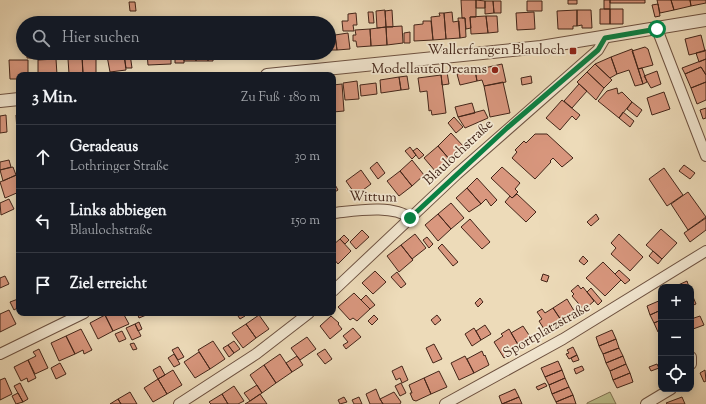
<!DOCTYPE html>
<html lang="de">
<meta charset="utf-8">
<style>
body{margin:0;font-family:"Sorts Mill Goudy",serif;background:#20242c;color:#f1f3f6}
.controls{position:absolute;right:12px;bottom:12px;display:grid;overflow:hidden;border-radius:8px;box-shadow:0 2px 10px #0003}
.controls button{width:36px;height:36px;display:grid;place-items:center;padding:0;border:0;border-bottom:1px solid #363941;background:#171b24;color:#f1f3f6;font:20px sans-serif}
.stop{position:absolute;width:12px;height:12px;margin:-9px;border:3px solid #0b8043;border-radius:50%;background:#fff}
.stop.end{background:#0b8043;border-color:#fff;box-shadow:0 1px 4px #0008}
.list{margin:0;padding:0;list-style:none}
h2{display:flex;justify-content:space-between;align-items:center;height:52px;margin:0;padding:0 16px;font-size:17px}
h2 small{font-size:13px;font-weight:400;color:#9ea1a6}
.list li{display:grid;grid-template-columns:26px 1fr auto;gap:12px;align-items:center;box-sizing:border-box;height:64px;padding:0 16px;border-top:1px solid #363941}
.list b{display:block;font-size:15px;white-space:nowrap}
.list p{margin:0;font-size:13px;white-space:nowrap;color:#9ea1a6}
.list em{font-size:13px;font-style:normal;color:#9ea1a6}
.icon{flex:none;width:22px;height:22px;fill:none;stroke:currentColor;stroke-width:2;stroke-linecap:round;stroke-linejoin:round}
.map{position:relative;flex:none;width:706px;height:404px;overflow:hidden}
.search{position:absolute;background:#171b24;box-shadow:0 2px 10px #0003;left:16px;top:16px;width:320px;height:44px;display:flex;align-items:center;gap:10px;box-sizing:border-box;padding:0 14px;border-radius:22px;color:#9ea1a6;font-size:15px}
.panel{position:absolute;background:#171b24;box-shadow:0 2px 10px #0003;left:16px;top:72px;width:320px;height:244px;border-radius:8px}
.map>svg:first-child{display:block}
.green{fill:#bcbf8c;stroke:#807252}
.building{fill:#d9977e;stroke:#432519}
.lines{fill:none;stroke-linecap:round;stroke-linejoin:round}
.minor-casing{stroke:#6e5241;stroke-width:12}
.tertiary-casing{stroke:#6e5241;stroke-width:14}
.minor{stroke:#f3e8d2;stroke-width:10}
.tertiary{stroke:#f3e8d2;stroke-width:12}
.route{stroke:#0b8043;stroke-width:5}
.poi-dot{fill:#8f2418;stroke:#f3e8d2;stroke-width:1.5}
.labels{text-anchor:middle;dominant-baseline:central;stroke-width:3.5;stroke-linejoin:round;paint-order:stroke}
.poi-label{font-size:14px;fill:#432519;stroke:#f3e8d2;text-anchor:end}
.street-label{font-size:14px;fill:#432519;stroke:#f3e8d2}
</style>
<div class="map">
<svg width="706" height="404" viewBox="0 0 706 404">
<rect width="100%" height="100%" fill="#eddbb9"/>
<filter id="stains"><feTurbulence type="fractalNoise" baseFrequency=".005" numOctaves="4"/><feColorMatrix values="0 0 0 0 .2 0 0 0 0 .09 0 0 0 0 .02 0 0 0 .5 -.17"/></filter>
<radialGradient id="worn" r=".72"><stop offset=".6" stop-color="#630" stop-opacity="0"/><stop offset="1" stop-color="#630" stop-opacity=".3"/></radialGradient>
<!-- green -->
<path class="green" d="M610,392L616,404H587V403Z"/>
<!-- building -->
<path class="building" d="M461,0H476V17H470L471,28L466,29L465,18H462Z
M476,0L485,1V8H476Z
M568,0H577V4H568Z
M604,0H610V9H604Z
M610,0H645V3H610Z
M657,0H671L674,10L660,13Z
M671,0H690L691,6L674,10Z
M690,0H706V3L691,6Z
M485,1H493L494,13L485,14Z
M493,1H501V13H494Z
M527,1H542V11H527Z
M129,2H135L136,11H130Z
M658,4L660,16L655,17L652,5Z
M600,9H610V24H600Z
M610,9H623V24H610Z
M385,10L386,27L377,28L376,11Z
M392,10L393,27H386L385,11Z
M577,10V26H573V29H558L557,11Z
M577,10H591L592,28H582V25L577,26Z
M368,12H373L374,23H369Z
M452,12L453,22L459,21L460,38L446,39L444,13Z
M534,12L535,29L517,30L516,13Z
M356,13L357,25H353L354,31H343L342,21H348V14Z
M439,13H444L446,39L433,40L431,17L440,16Z
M486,16L488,33L471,34L470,17Z
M486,16H497L498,32L488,33Z
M458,18H465L466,37L460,38Z
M423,21H431L433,40L414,41V25L423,24Z
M402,26L403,43L387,45L386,27Z
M386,27L387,45L371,46L370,29Z
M370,29L371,46L357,47L356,41H353V35H356L355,30Z
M410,32V43H404V33Z
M348,33L350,49L337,50L335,35Z
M329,35H335L337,50H329Z
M701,35L705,51L689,55L685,39Z
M645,47L648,49L653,65L638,69L632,51Z
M632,49L643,84L635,86L629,70L617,74L611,57Z
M706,50V59L699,62L696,53Z
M27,53H34V58H27Z
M76,53H82L83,74H69L68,59H76Z
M91,53H102L103,57L92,58Z
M147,53H171V64L148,65Z
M175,53H184V63H175Z
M184,53H196V61H184Z
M196,53H208V61H196Z
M208,53H213V61H208Z
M217,53H229V57L217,58Z
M229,53H240L241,57H229Z
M240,53H246V59H241Z
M250,53H265L266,55L250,57Z
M265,53H282V54L266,55Z
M124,54L126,70L110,72L107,56Z
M124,54H130L132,68H126Z
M611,57L617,74L610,78L595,64Z
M82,58H96V73L83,74Z
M56,59L57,75H38V60Z
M706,59V75L701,67L685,74L682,68Z
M9,60H28V75H19V79H10Z
M502,64L506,82L484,86L482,80L477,81L475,70Z
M595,64L612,80L604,88L587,72Z
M701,67L706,75V82L691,88L685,74Z
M642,68L647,82L643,84L638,69Z
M475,70L477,81L460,85L457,74Z
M657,71L661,84L651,88L644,76Z
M447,72L449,84L442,85L441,73Z
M587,72L604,88L596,100L577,82Z
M441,75L446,113L432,115L431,110L429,111L427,91L420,92L418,78Z
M407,76L409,89L401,90L399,77Z
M531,76L532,83L522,85L521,78Z
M399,77L401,90L381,93L380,80Z
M357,81L359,99L345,100L343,83Z
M503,82L510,113L490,117L484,86Z
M706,82V100L697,104L691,88Z
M376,83L377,94L361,96L360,85Z
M342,84L344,111L333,112V85Z
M579,84L587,91L572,108L564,101Z
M617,88L618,94L622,92L632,102L619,118L598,101L607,91Z
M664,92L670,109L652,115L647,98Z
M562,100L580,115L576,120L572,116L560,130L546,118Z
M632,102L642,110L637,117L627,109Z
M472,103L475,113L458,117L455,107Z
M706,108V118L703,119L700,110Z
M484,110L488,118L465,128L458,117Z
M623,112L634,121L630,127L619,118Z
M6,115L7,132L0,133V116Z
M16,115H19V131H17Z
M454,117L463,127L456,133L448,123Z
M451,133L464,147L450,160L438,146Z
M535,134H547L573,158L562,167L553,158L550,161L551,162L535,179L512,158L517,152L515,150L524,141L526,143Z
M438,146L450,160L436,172L424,158Z
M410,147L416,155L412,159L405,151Z
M417,148L424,155L419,159L413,151Z
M9,160L11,167L0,170V162Z
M412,160L424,175L412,186L400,171Z
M377,162L385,173L378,179L370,168Z
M684,165L695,173L690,179L679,171Z
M13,167L16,175L3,181L0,170Z
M502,167L520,183L515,189L518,192L512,198L491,178Z
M664,168L683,195L667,206L649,179Z
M361,170L371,184L363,190L365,193L358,198L346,181Z
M400,171L412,186L399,196L387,181Z
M19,174V192L5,198L0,182Z
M477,178L497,200L491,206L486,199L481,204L467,188Z
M333,181L338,190L333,193Z
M467,188L481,204L469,212L456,198Z
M688,192L706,217L688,230L671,204Z
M517,194L536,212L526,222L505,202L510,196L512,198Z
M9,199L14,209L1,215L0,203Z
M451,203L464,218L451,229L438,214Z
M438,214L451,229L438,241L425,225Z
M596,214L599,219L591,226L587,222Z
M706,218V230L690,242L684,233Z
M470,219L490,242L482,249L461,227Z
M661,229L677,243L662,259L646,245Z
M362,230L369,237L356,249L350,242Z
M415,234L426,248L412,259L401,245Z
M619,234L643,257L630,271L611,254L616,248L611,243Z
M344,235L349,240L345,244L340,239Z
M427,237L433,244L429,248L423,240Z
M340,239L351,251L338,264L333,258V245Z
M442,244L458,262L453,266L438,248Z
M401,245L413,260L399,272L387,256Z
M653,251L662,259L658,264L649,256Z
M583,256L588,261L584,265L579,261Z
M603,262L621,280L605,296L586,278Z
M619,270L630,280L625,284L615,274Z
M375,271L386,282L373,294L362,283Z
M397,272L406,284L401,288L391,277Z
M543,274L549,276L547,282L541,280Z
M5,276L9,284L0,288V278Z
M687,281L689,287H676V286Z
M578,285L581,289L583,287L594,301L584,310L572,296L574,294L571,291Z
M591,288L602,301L598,305L587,292Z
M691,292L696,304L691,306Z
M354,293L370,309L357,321L353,318L350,320L338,307Z
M366,295L375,305L370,309L361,300Z
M480,298L483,302L478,307L475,303Z
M18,299L19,307L14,310L10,302Z
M567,299L576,314L563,323L553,308Z
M661,300V310L650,315L647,306Z
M553,308L563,323L549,331L546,327L544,329L539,321L542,319L537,312L542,309L545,313Z
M9,310L16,324L0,332V314Z
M661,310V320L654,323L650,315Z
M110,313H123L129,324L113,331L105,315Z
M137,313H151L139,318Z
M236,313H243L245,316L240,319Z
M105,315L113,331L98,339L90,323Z
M259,315L269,329L256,338L246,324Z
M374,315L378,319L372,325L368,321Z
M437,315L441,320L435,325L431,320Z
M331,316L339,323L338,324L342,329L330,339L320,326Z
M700,316L704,325L693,329L691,319Z
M661,320V330L658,332L654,323Z
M139,322L142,329L138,331L135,324Z
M135,324L141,336L132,340L126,328Z
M246,324L256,338L243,348L232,333Z
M485,325L491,334L481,340L476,331Z
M523,326L533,341L520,348L511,333Z
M353,328L361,337L346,349L343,345L348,342L343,336Z
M474,328L481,340L472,346L465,334Z
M81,329L92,350L84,354L83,350L75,354L66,336Z
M509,329L520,348L504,358L494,342L503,336L501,334Z
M612,330L616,339L599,346L596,337Z
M122,331L126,339L119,342L115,334Z
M66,336L75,354L59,361L51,343Z
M307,337L316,349L300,360L291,348Z
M616,339L619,348L603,354L599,346Z
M213,341L225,359L210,369L198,350Z
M234,341L240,349L234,353L228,345Z
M134,343L137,349L133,350L130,344Z
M434,344L442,359L433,363L426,348Z
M228,345L234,353L229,357L223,348Z
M178,347L184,357L178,360L172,350Z
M573,347L577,355L569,359L566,354L569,353L567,350Z
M619,348L623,356L606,363L603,354Z
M39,349L48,368L35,374L28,360L36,356L33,352Z
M325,349L332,359L325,364L317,354Z
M482,351L484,356L485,355L489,365L474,373L467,359Z
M199,352L210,369L195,378L184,362Z
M174,354L180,364L174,367L168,358Z
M280,354L292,372L276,383L264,365Z
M577,355L579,360L573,362L571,358Z
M297,356L303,365L292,372L286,363Z
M465,356L474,373L459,380L451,363Z
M623,356L626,364L610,371L606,363Z
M28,360L36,378L28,382L27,378L21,381L14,367Z
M558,361L562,370L545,377L541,368Z
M60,363L66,374L56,379L51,368Z
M626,364L630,373L613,380L610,371Z
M657,364L659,368L651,371L649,367Z
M264,365L276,383L262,393L250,375Z
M160,366L165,375L158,379L153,370Z
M402,366L408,380L402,383L400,378L396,380L392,371Z
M582,366L584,370L576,374L574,369Z
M173,370L182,385L167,394L158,379Z
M562,370L565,378L549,385L545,377Z
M705,370L706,381L704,382L700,373Z
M439,371L447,387L431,394L424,378Z
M630,373L633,382L617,388L613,380Z
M5,378L12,394L0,400V380Z
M424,378L431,394L416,401L413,400L410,393H412L409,385Z
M565,378L569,387L552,394L549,385Z
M158,379L167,394L153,402L144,388Z
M20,383L28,399L23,402L14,386Z
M401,383L406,393L400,396L395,386Z
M545,383L547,386L538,390L536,387Z
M257,385L262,393L250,401L244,393Z
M234,386L244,401L238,404H228L222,394Z
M569,387L573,395L556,402L552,394Z
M376,389L380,399L383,404H370L366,394Z
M515,389L519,397L502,404L499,396Z
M130,392L137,404H121L118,399Z
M394,392L401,402L400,404H383L380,399Z
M18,393L23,402L16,404L12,396Z
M222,394L228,404H211L209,402Z
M260,394L267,404H245L250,401Z
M573,395L576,404H557L556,402Z
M344,397L347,402L340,404L338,400Z
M359,397L362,404H354L352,400Z
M519,397L522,404H502Z
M682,397L685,404H667L666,403Z
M118,399L121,404H110Z"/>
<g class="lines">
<defs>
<path id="minor" d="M657,29L706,156
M333,213C354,211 393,204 410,218
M333,291L457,174L598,50L605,38
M0,354L84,313
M691,357V364
M179,404L256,354L309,313
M445,404L563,339L706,251
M646,404L671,389"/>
<path id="tertiary" d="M267,75L541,47L706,20
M0,101L19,99"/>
</defs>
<!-- minor casing -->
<use href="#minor" class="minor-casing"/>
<!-- tertiary casing -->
<use href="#tertiary" class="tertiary-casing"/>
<!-- minor -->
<use href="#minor" class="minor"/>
<!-- tertiary -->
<use href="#tertiary" class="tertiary"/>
</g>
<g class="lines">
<!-- route -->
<path class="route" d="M410,218L507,128L598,50L605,38L657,29"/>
</g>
<!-- markers -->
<g class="poi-dot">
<rect x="569" y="47" width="8" height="8" rx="2"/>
<circle cx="495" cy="70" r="4"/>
</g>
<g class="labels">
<!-- poi labels -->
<g class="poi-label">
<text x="565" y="51">Wallerfangen Blauloch</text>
<text x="487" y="70">ModellautoDreams</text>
</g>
<!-- street labels -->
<g class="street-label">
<text transform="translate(459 153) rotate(-43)">Blaulochstraße</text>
<text transform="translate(373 198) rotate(1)">Wittum</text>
<text transform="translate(547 331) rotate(-30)">Sportplatzstraße</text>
</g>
</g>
<rect width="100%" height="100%" filter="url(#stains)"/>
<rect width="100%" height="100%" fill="url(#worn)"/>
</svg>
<div class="controls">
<button>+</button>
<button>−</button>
<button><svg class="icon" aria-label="locate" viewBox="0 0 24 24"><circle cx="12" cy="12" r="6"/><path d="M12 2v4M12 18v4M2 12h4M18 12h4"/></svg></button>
</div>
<div class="stop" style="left:657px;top:29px"></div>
<div class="stop end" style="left:410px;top:218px"></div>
<div class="search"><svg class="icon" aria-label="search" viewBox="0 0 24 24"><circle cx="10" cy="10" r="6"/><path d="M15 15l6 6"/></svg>Hier suchen</div>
<section class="panel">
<h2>3 Min.<small>Zu Fuß · 180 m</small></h2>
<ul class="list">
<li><svg class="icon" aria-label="ahead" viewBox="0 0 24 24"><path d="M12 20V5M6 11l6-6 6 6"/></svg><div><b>Geradeaus</b><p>Lothringer Straße</p></div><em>30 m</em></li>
<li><svg class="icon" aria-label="left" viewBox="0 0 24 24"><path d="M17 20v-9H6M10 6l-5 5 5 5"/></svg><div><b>Links abbiegen</b><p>Blaulochstraße</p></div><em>150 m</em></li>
<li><svg class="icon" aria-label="arrive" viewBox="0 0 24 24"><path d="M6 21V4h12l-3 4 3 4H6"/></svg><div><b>Ziel erreicht</b></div></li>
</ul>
</section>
</div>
